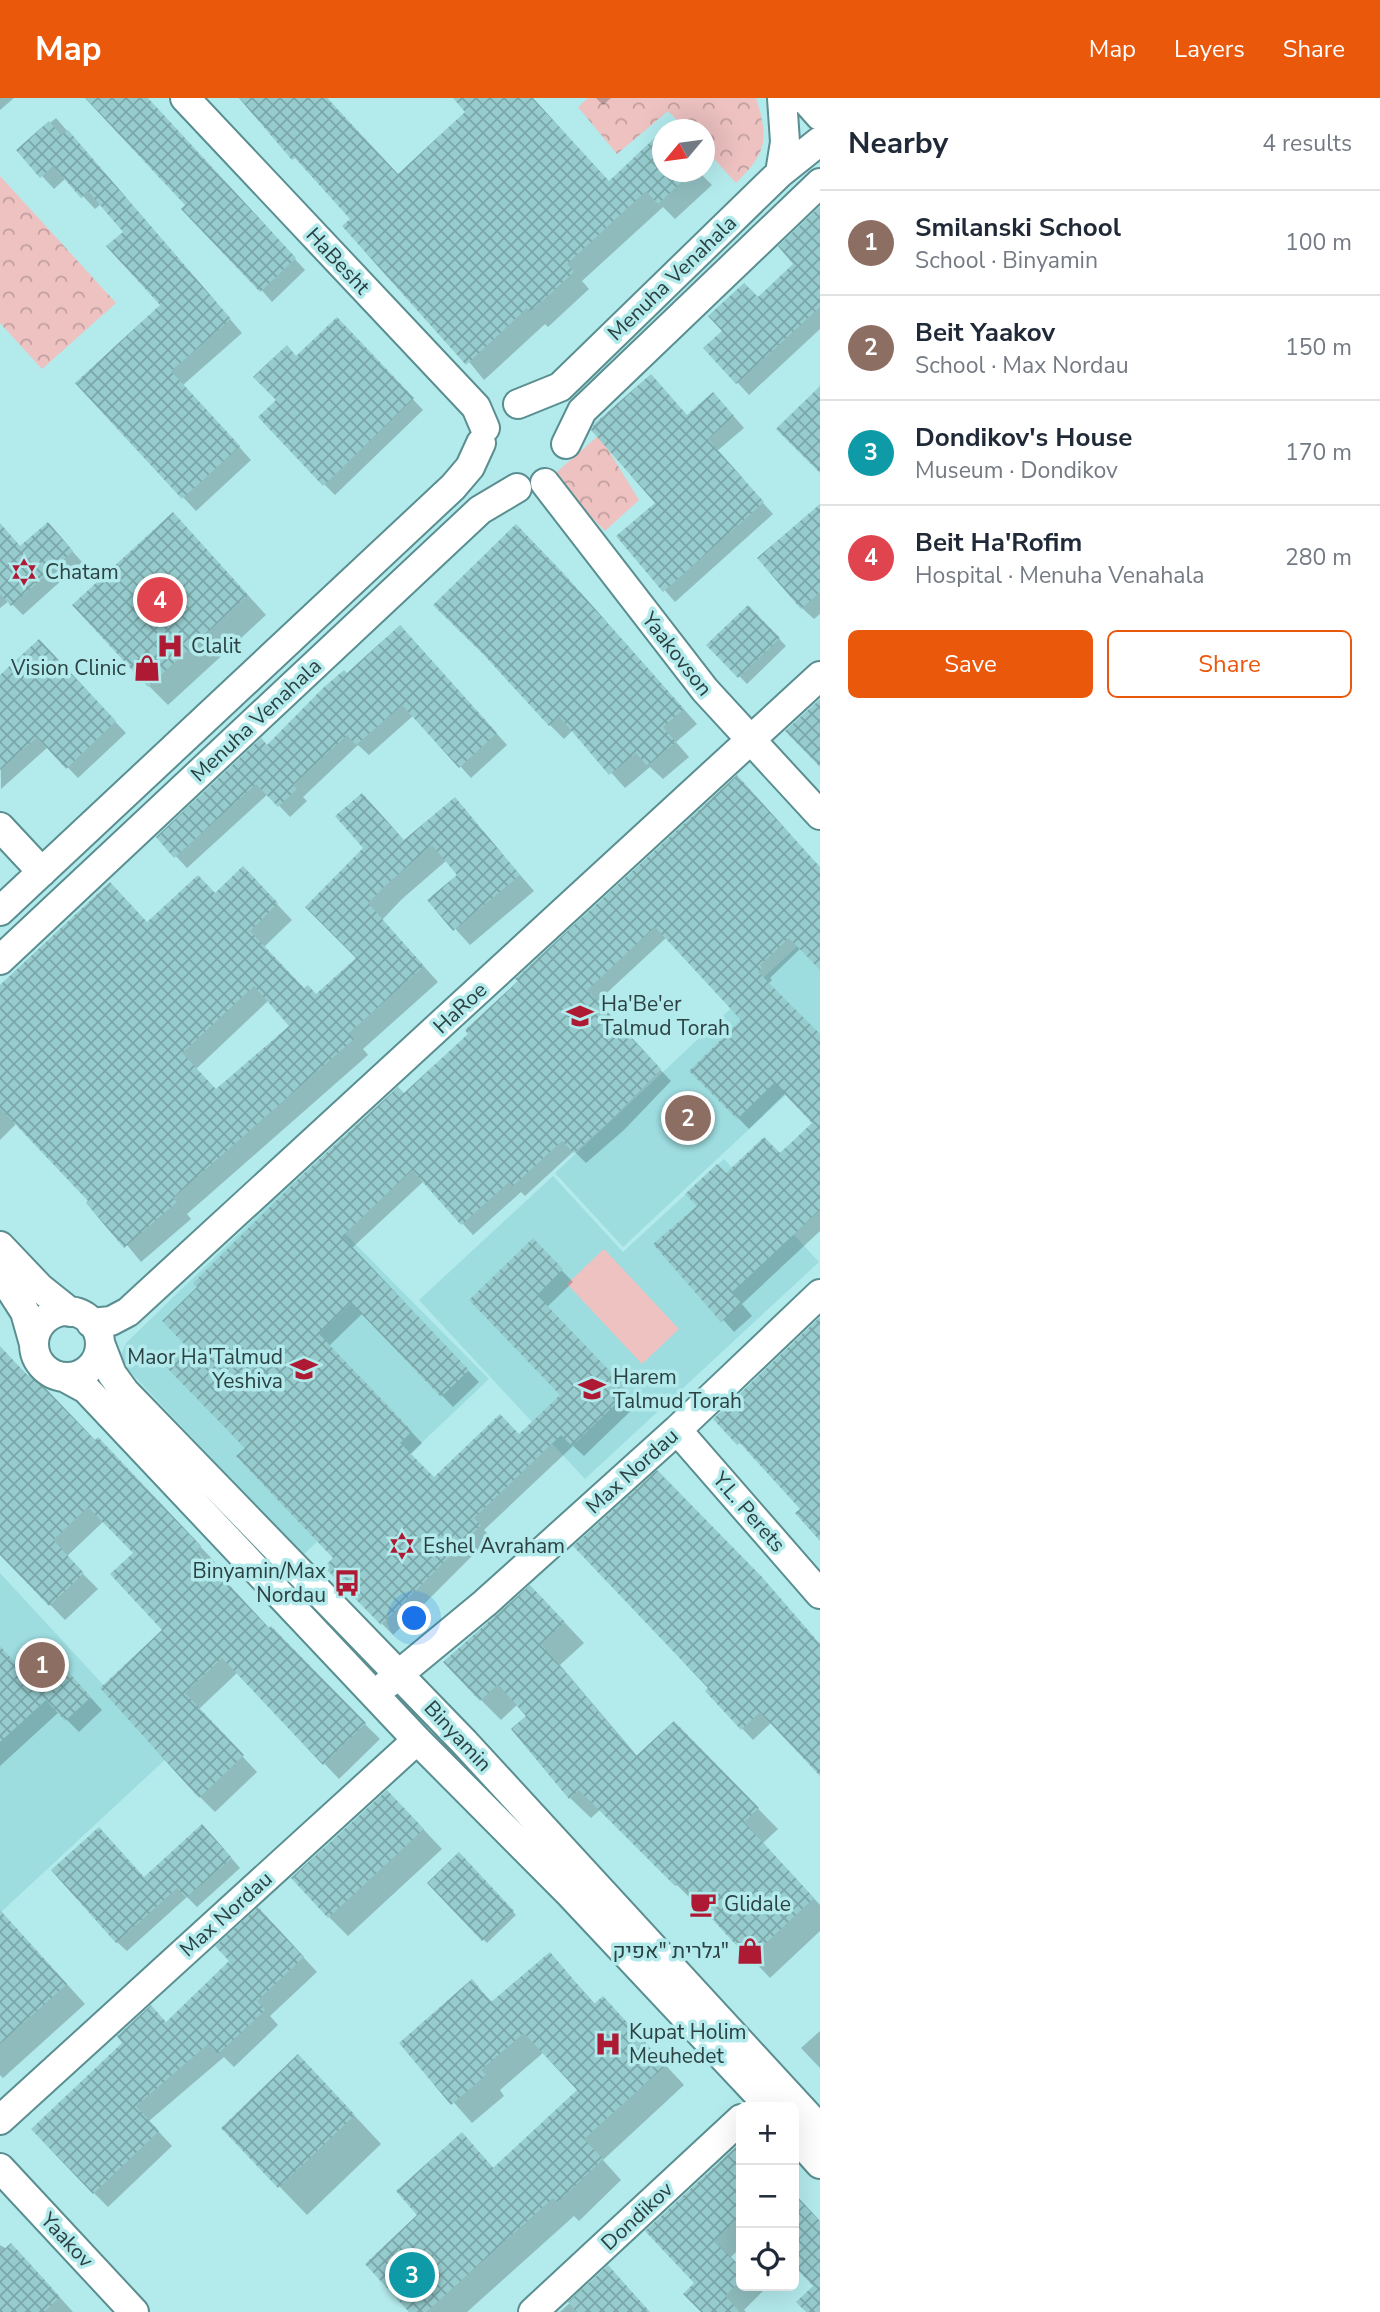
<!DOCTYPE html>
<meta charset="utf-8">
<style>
body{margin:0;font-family:"Nunito Sans",Heebo,sans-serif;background:#f2f2f3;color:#1f2937}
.controls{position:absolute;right:21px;bottom:21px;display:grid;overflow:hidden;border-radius:10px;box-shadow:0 7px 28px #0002}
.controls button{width:63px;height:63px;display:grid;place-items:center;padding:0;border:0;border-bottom:2px solid #e0e1e3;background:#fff;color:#1f2937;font:35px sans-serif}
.compass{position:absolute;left:652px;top:21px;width:63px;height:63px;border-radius:50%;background:#fff;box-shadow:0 7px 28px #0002;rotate:241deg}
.you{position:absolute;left:415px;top:1521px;width:24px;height:24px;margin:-18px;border:5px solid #fff;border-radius:50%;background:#1a73e8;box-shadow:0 0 0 10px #1a73e833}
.badge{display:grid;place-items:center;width:46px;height:46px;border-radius:50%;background:#ea580c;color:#fff;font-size:23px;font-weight:700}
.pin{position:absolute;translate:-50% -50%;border:4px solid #fff;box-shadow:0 2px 7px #0006}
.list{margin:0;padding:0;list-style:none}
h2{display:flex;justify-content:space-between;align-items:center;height:91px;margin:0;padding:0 28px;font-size:30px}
h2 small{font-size:23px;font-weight:400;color:#747a83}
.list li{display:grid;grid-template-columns:46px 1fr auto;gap:21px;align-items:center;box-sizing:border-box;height:105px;padding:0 28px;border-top:2px solid #e0e1e3}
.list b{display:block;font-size:26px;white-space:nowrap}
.list p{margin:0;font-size:23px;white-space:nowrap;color:#747a83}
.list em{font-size:23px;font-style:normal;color:#747a83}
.actions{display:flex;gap:14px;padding:21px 28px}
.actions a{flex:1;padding:16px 0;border:2px solid #ea580c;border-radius:10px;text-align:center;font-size:24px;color:#ea580c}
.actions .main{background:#ea580c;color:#fff}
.icon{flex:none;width:38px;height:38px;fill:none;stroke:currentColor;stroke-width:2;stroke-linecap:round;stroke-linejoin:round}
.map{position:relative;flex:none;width:820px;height:2214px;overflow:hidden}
header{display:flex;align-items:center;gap:42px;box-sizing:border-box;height:98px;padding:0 35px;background:#ea580c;color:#fff}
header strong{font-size:33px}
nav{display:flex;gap:38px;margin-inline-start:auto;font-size:24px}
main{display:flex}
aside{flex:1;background:#fff}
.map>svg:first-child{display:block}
.built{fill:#9ddde0}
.grass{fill:#edc2c1}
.park{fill:url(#park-crowns)}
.shadow{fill:#0003;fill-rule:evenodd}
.building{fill:url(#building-cross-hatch);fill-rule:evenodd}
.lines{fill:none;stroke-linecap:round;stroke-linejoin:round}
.minor-casing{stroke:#5a8e90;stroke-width:32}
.minor{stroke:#fff;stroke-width:28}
.labels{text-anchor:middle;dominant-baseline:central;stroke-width:7;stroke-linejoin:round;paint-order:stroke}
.street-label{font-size:21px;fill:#2b4142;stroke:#b3eaec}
.poi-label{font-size:21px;fill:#2b4142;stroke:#b3eaec;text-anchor:start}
</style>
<header>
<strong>Map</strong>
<nav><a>Map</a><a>Layers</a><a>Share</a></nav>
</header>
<main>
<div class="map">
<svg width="820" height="2214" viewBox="0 0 820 2214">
<defs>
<pattern id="park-crowns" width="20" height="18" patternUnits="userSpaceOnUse" patternTransform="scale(1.75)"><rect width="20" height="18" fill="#edc2c1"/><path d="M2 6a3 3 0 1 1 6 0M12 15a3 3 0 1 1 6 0" fill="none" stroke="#c09f9e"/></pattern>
<pattern id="building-cross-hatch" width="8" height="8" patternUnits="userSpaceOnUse" patternTransform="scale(1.75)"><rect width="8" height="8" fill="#96ccce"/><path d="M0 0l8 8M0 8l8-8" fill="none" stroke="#7ba7a9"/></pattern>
</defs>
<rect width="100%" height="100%" fill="#b3eaec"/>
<!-- built -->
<path class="built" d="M820,827V965L623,1149L555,1075Z
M724,1061L819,1164L585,1381L419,1202L553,1078L623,1154Z
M293,1083L489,1281L303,1457L119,1262L126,1245Z
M0,1475L169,1658L0,1815Z"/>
<!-- grass -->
<path class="grass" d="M604,1151L679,1231L642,1266L567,1186Z"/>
<!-- park -->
<path class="park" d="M588,0H756C769,41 767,55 736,85L705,51L704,32L686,31L668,13L617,56L578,9Z
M0,78L116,205L42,271L0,225Z
M599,337L639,402L605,433L551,379Z"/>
<!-- shadow -->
<path class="shadow" d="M0,0H14L0,12Z
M87,0H146L305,172L272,204L188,107Z
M240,0H327L399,78L468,14L455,0H532L610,85L662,35V74H699L712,87L675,121L663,109L582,183L589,191L548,229L545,226L484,282L353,121Z
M596,0H611L603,7Z
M56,20L242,235L183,287L251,362L196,413L77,285L162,207L125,134L101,106L95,111L66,80L54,91L18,52Z
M820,117V231L749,297L706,250L796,167Z
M348,232L423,312L335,397L324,386L297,260Z
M724,307L744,330L717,353L773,416L675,504L618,438L657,405L687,319Z
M820,409V516L814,521L802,510Z
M0,427L21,450L58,437L82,464L23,517L9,503L0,510Z
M192,436L266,517L168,607L149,588Z
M579,493L697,626L676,644L689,659L663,681L650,669L625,690L573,632L564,641L550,627Z
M748,509L786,548L747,586L709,547Z
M411,540L507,647L471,680L414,617L369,657L358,647L303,699L307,703L290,719L268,696L187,770L158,739L268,650L347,577Z
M49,554L126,635L78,680L48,649L1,691L0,580Z
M737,680L820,770V870L801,850L770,880L772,882L768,886L820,939V1133L742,1206L752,1218L734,1234L656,1146L699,1108L726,1077L780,1058L814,1025L786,995L749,1031L691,973L743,922L667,839L597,904L671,983L624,1032L586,1065L574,1053L525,1098L521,1094L473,1137L424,1083L352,1150L479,1284L453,1309L363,1215L329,1248L422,1345L410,1357L434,1382L519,1338L562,1297L472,1202L533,1143L573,1184L547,1209L639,1305L584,1358L573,1348L484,1432L491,1439L393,1537L326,1469L335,1460L247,1350L189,1249L404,997Z
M455,702L534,793L470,847L430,803L460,777L447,762L402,801L382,822L438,884L363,951L368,957L187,1116L191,1121L141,1164L91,1103L17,1025L0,1042V892L216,797L258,786L292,822L264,849L304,892L316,898L358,860L307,809L405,744ZM269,902L292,929L216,993L195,972Z
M0,1250L95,1344L113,1357L215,1464L211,1468L270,1532L380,1641L339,1681L238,1574L199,1611L257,1674L215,1714L200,1699L165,1532L135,1455L104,1423L66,1459L98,1491L65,1522L0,1455Z
M755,1473L820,1547V1675L772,1624L753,1642L707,1593Z
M550,1509L584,1545L560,1567L638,1659L674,1625L778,1731L763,1745L820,1807V1833L770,1880L699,1805L697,1807L601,1711L591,1720L570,1700L513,1631L528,1618L518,1606L501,1622L481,1602Z
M0,1549L29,1581L65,1571L102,1612L79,1634L59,1614L0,1668Z
M406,1713L442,1751L348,1838L329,1819Z
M212,1738L240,1770L197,1809L187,1799L127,1853L117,1844L144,1781Z
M459,1757L516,1817L487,1845L430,1785Z
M0,1825L25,1840L85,1906L3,1980L0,1977Z
M273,1826L317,1874L270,1918L278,1927L234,1969L224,1959L149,2023L172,2048L108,2109L94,2095L167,1925Z
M550,1856L596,1907L622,1920L684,1987L603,2062L621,2082L579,2123L574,2118L467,2214H412L419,2117L481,2056L495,2072L579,1992L544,1954L500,1992L504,1998L472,2025L401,1945L472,1884L493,1905Z
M820,1933V1970L801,1950Z
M325,1986L381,2046L307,2117L223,2030Z
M736,2050L741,2055V2149L730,2160L741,2172V2188H758L763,2193L744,2212L746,2214H704L696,2185Z
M0,2147L28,2164L73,2214H0Z
M608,2170L649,2214H560Z"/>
<!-- building -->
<path class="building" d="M85,0H148L296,160L260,194L181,111L185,107Z
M239,0H327L398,76L465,14L453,0H533L609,83L662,33V74H692L658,106L646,93L567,166L574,174L530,214L527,210L466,267L342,128L350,121L295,60L292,62Z
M49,23L61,37L68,32L231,221L171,273L240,348L182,401L75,285L160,207L106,148L123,134L88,93L81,100L53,68L40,80L16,52Z
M820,108V209L736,286L703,250L722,233L708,218L744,185L758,199L793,166L778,148Z
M337,219L414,300L323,388L258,319L276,302L253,279L287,247L296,258Z
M651,276L687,317L713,294L734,318L708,341L764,404L663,494L616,438L655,405L591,332L595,325Z
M820,288V375L776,331Z
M820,406V494L801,511L757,460Z
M173,414L248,497L148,589L72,507Z
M48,424L73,453L11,508L0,496V425L20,448Z
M516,426L565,477L684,611L663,629L676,644L647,668L636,655L609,677L559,618L549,628L484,557L433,507Z
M748,507L780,540L738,580L706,547Z
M400,527L497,635L459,670L402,607L356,647L347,637L293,687L297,691L278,709L256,686L174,760L156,739L261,640L267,647L323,590L344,572L347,575Z
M39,541L116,623L66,671L37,639L0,672V577Z
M820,601V669L785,633Z
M737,677L820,769V872L789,840L760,867L762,870L758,874L820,936V1112L732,1194L742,1206L721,1224L653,1146L697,1108L685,1096L717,1066L726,1075L764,1039L780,1055L812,1025L774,985L737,1021L689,973L741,922L655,829L587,892L661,971L613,1020L574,1055L562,1043L513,1088L509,1084L461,1127L412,1072L342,1138L469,1272L441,1299L351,1205L319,1236L412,1333L400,1345L434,1379L500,1316L519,1336L560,1297L469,1202L533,1140L563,1171L537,1197L629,1293L572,1348L561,1337L474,1420L481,1427L381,1527L324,1469L333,1460L236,1358L245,1350L166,1269L187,1249L162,1223L197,1189L193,1185L301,1078L398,989L404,995L468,936L465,932L518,883L515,881Z
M362,695L404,742L455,699L520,777L453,833L427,802L457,777L432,747L387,786L368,805L424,868L349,935L354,941L173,1100L177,1104L124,1150L86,1105L88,1103L0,1010V887L110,784L147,824L198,777L215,795L243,768L278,805L250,833L304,890L308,887L316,896L356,860L305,809L363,750L335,718ZM254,888L289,928L216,991L182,955Z
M820,1219V1443L795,1415L800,1411L740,1345L737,1347L713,1321Z
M0,1248L28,1278L31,1275L95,1342L98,1339L201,1448L197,1452L269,1530L271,1528L366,1625L323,1667L222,1560L185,1595L244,1657L199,1700L100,1590L162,1532L110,1476L133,1455L88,1409L53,1442L84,1475L49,1508L0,1457Z
M657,1372L762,1479L820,1546V1678L760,1614L741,1632L705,1593L708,1590L573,1448Z
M530,1487L565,1524L541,1546L636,1658L674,1623L759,1710L744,1724L814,1800L749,1861L679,1785L675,1788L579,1692L569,1701L511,1631L526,1618L498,1586L480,1603L443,1564Z
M0,1548L29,1579L53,1557L91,1599L65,1623L46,1602L0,1644Z
M387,1692L424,1731L328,1820L291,1780Z
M202,1726L232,1760L186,1800L177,1790L116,1845L51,1772L99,1729L144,1779Z
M459,1754L514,1813L482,1843L427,1785Z
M258,1809L304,1859L257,1903L265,1912L218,1956L208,1946L136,2008L159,2033L93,2096L31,2031L122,1945L117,1938L151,1907L166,1924L229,1863L215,1848Z
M0,1812L67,1886L0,1946Z
M550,1854L594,1906L603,1898L666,1967L584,2041L603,2061L558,2104L553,2100L426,2214H409L365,2166L417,2117L396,2093L462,2034L493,2070L577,1992L524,1935L481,1972L486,1977L451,2007L399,1945L472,1881L491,1904Z
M298,1956L355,2017L278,2090L221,2030Z
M737,2048L741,2053V2118L714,2143L741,2169V2182L725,2198L740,2214H701L683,2196L694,2185L645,2133Z
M794,2095L820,2123V2214H806L796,2204L813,2188L794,2168Z
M11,2145L60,2199L44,2214H0V2155Z
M608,2167L650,2214H577L568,2204Z"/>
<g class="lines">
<defs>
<path id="minor" d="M185,0L476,309L485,330
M804,0L820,18
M780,75L785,44L782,0
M518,306L560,289L780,75L820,43
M566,346L582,313L820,85
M545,385L705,592L820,717
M0,729L42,774
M0,813L453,389L470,369L481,345
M0,862L480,412L517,390
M0,1148L40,1190L70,1214
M0,1175L25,1214L34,1246
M34 1246a33 33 0 1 1 66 0a33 33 0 1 1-66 0Z
M91,1225L111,1223L128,1214L820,578
M100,1245L112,1276L125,1294L465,1645L820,2031
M64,1279L86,1291L417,1642L570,1796L770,2009
M677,1332L820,1496
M387,1586L485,1505L677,1332L820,1196
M0,2022L417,1642
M794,2037L820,2066
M0,2070L134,2214
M533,2214L741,2021"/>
</defs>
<!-- minor casing -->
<use href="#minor" class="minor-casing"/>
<!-- minor -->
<use href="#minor" class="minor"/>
</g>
<!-- icons -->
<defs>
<symbol id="synagogue-bare" viewBox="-9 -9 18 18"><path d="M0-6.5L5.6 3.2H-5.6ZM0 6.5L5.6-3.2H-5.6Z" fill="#ae1a33" stroke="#b3eaec" stroke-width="2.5" paint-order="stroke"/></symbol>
<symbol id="hospital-bare" viewBox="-9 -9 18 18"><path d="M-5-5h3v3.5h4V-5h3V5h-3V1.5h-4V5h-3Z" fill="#ae1a33" stroke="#b3eaec" stroke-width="2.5" paint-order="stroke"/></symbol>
<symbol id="shop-bare" viewBox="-9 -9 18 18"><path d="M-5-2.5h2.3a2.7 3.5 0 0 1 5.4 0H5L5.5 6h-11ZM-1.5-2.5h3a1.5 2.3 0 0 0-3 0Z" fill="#ae1a33" stroke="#b3eaec" stroke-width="2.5" paint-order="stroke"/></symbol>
<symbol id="school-bare" viewBox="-9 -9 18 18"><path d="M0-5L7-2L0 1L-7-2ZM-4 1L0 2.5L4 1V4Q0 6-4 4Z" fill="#ae1a33" stroke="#b3eaec" stroke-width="2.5" paint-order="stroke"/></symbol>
<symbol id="bus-bare" viewBox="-9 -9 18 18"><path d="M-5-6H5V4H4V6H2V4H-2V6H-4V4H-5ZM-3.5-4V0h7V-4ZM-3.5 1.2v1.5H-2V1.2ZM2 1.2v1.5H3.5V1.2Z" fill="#ae1a33" stroke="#b3eaec" stroke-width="2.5" paint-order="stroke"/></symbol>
<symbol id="cafe-bare" viewBox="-9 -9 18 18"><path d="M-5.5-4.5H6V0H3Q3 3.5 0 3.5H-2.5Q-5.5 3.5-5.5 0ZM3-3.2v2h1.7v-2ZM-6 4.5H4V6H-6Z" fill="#ae1a33" stroke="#b3eaec" stroke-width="2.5" paint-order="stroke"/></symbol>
</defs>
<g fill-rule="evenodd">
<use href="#synagogue-bare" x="5" y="455" width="38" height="38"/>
<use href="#hospital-bare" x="151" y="529" width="38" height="38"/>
<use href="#shop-bare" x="128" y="551" width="38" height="38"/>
<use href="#school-bare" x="561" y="899" width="38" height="38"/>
<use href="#school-bare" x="285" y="1252" width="38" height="38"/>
<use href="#school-bare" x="573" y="1272" width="38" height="38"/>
<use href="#synagogue-bare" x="383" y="1429" width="38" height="38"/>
<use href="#bus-bare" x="328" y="1466" width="38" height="38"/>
<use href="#cafe-bare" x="684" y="1787" width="38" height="38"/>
<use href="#shop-bare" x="731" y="1834" width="38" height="38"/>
<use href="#hospital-bare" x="589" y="1927" width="38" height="38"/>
</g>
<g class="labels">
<!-- street labels -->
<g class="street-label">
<text transform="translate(338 163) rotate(47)">HaBesht</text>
<text transform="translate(672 180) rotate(-44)">Menuha Venahala</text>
<text transform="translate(677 556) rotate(52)">Yaakovson</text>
<text transform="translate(256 622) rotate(-43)">Menuha Venahala</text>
<text transform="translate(460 910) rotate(-43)">HaRoe</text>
<text transform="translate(632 1373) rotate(-42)">Max Nordau</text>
<text transform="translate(749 1414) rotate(49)">Y.L. Perets</text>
<text transform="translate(458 1638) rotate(47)">Binyamin</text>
<text transform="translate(226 1816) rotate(-42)">Max Nordau</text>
<text transform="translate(637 2118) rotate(-43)">Dondikov</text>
<text transform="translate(67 2142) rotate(47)">Yaakov</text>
</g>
<!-- poi labels -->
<g class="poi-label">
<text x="45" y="474">Chatam</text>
<text x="191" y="548">Clalit</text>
<text x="126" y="570" text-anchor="end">Vision Clinic</text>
<text x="601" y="906">Ha'Be'er<tspan x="601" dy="24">Talmud Torah</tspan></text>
<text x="283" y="1259" text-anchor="end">Maor Ha'Talmud<tspan x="283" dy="24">Yeshiva</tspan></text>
<text x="613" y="1279">Harem<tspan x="613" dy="24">Talmud Torah</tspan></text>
<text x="423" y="1448">Eshel Avraham</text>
<text x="326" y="1473" text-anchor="end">Binyamin/Max<tspan x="326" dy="24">Nordau</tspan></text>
<text x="724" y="1806">Glidale</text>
<text x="729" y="1853" text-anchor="end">גלרית "אפיק"</text>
<text x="629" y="1934">Kupat Holim<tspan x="629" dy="24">Meuhedet</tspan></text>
</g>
</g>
</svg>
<div class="controls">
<button>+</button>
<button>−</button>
<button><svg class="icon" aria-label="locate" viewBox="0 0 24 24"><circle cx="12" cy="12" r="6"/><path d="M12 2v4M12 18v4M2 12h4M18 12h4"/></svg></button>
</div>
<svg class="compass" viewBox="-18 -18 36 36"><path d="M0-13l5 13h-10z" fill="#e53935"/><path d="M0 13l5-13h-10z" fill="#747a83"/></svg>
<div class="you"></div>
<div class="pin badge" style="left:42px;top:1567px;background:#8d6e63">1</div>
<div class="pin badge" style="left:688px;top:1020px;background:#8d6e63">2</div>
<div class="pin badge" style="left:412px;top:2177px;background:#0f9aa8">3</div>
<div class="pin badge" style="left:160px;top:502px;background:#e0444e">4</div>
</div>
<aside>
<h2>Nearby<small>4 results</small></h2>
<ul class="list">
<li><span class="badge" style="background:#8d6e63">1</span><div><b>Smilanski School</b><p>School · Binyamin</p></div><em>100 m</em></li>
<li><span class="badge" style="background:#8d6e63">2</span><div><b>Beit Yaakov</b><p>School · Max Nordau</p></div><em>150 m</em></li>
<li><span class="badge" style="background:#0f9aa8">3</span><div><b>Dondikov's House</b><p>Museum · Dondikov</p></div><em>170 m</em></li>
<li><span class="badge" style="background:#e0444e">4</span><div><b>Beit Ha'Rofim</b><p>Hospital · Menuha Venahala</p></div><em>280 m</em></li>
</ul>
<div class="actions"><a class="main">Save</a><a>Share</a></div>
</aside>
</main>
